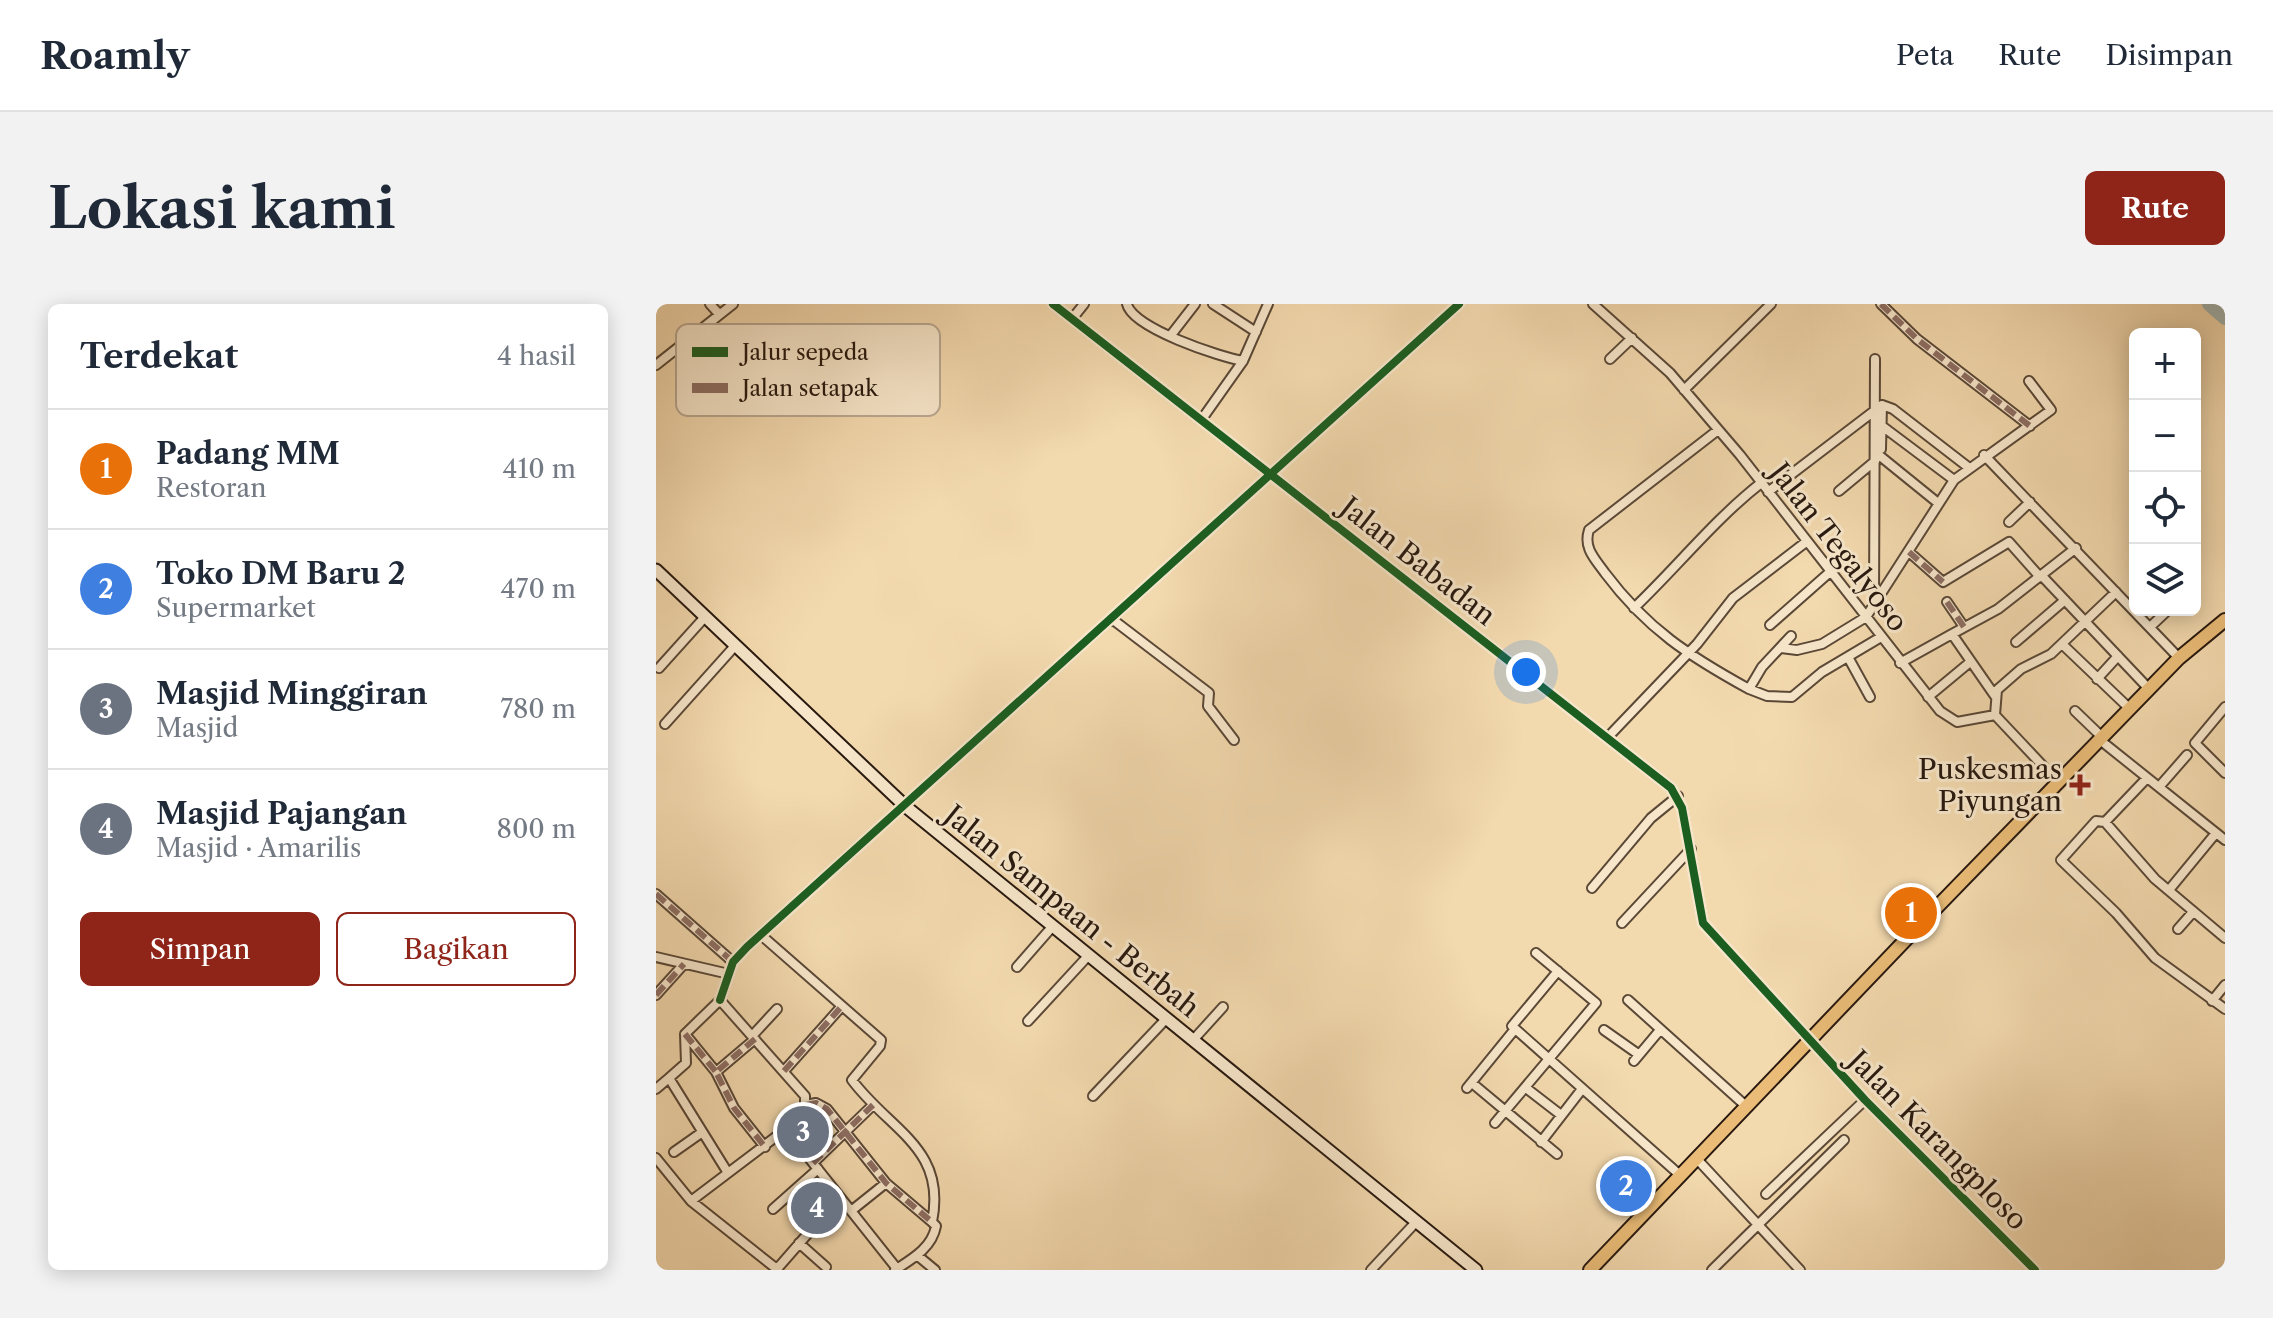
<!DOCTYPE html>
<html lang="id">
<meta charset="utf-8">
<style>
body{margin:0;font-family:"Libre Caslon Text",serif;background:#f2f2f3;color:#1f2937}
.controls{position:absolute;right:24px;top:24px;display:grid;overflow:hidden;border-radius:12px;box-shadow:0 4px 20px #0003}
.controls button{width:72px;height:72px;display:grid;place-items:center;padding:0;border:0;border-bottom:2px solid #e0e1e3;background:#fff;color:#1f2937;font:40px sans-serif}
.you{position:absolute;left:870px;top:368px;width:28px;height:28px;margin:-20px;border:6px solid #fff;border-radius:50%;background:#1a73e8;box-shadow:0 0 0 12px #1a73e833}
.badge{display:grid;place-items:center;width:52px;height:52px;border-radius:50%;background:#8f2418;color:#fff;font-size:26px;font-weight:700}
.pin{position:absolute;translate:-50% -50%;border:4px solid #fff;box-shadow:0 2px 8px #0006}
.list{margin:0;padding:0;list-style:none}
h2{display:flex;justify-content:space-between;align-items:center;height:104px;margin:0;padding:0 32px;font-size:34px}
h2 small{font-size:26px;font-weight:400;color:#747a83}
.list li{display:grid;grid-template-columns:52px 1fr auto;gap:24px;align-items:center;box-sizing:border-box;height:120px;padding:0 32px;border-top:2px solid #e0e1e3}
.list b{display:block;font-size:30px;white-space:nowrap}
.list p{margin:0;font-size:26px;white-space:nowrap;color:#747a83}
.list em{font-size:26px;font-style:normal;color:#747a83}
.actions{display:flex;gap:16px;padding:24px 32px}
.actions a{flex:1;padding:18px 0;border:2px solid #8f2418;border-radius:12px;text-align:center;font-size:28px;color:#8f2418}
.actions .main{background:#8f2418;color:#fff}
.icon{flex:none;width:44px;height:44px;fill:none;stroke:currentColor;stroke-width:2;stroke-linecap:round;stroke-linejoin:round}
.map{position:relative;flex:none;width:1569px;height:966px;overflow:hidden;border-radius:12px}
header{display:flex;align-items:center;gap:48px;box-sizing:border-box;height:112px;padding:0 40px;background:#fff;border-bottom:2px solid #e0e1e3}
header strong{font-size:38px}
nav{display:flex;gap:44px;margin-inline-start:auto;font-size:28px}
.intro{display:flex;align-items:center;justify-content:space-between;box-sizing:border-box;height:192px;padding:0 48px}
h1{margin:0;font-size:56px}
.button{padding:20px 36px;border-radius:12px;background:#8f2418;color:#fff;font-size:28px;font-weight:700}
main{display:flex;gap:48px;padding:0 48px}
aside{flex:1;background:#fff;border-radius:12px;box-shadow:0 4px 20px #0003}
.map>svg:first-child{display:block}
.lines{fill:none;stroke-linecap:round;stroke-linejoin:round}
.river{stroke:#a0b7b5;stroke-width:14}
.minor-casing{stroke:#5a4837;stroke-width:12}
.secondary-casing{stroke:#27180f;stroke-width:15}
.trunk-casing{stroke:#27180f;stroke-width:16}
.minor{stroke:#f7e6ca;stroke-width:8}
.secondary{stroke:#f7e6ca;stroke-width:11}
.trunk{stroke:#eabc77;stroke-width:12}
.quiet{stroke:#8d6e63;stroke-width:6;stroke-dasharray:12 6;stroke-linecap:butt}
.cycleway-casing{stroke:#f7e6ca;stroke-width:13}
.cycleway{stroke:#1b5e20;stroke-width:8}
.poi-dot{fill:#8f2418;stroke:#f7e6ca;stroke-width:3}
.labels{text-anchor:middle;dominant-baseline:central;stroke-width:6;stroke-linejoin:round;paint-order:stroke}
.street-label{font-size:28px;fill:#27180f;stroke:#f7e6ca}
.poi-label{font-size:28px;fill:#27180f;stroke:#f7e6ca;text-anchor:end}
.key{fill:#f7e6ca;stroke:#b9a892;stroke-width:2}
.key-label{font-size:22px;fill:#27180f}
</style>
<header>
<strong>Roamly</strong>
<nav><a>Peta</a><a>Rute</a><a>Disimpan</a></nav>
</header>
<div class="intro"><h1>Lokasi kami</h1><a class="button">Rute</a></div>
<main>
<aside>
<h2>Terdekat<small>4 hasil</small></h2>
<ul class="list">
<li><span class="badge" style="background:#e8710a">1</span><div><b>Padang MM</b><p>Restoran</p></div><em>410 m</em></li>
<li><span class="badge" style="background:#3f7fe0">2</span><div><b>Toko DM Baru 2</b><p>Supermarket</p></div><em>470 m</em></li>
<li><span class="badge" style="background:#6b7280">3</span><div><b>Masjid Minggiran</b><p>Masjid</p></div><em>780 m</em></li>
<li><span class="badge" style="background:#6b7280">4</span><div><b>Masjid Pajangan</b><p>Masjid · Amarilis</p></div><em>800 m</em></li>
</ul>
<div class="actions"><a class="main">Simpan</a><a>Bagikan</a></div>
</aside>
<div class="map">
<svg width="1569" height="966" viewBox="0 0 1569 966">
<rect width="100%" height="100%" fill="#f3d9ae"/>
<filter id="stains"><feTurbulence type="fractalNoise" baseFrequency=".0025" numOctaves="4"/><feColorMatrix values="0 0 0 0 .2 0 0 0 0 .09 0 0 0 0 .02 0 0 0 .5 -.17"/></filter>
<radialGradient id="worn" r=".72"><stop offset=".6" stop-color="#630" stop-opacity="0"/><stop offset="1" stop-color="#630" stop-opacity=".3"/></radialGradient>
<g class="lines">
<!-- river -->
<path class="river" d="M1553,0L1569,14"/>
<defs>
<path id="minor" d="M54,0L63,10
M397,0L1015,484L1026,504L1047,619L1209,796L1379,966
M471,0C476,24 564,53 587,57
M557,0L600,28
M937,0L1014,69L1084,151L1284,407L1301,418L1339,411L1403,479
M1225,0L1261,35L1374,122
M416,15L428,0
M515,31L539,0
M954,55L976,34
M0,61L77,0
M1028,86L1115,0
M546,115L587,57L612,0
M1226,122L1298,176
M1062,126L933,226C927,244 939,255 949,269C991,325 1033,352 1093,385
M1225,145L1226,101
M1328,151L1523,354
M1224,152L1282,199
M1183,187L1219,157
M1112,188L1226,101L1237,105L1312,163
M1353,218L1374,198
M1253,248L1287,278L1353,238L1384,273
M1386,272L1493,385
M1291,298L1308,323
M1218,299L1219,55
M978,304C1021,263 1058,216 1105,179
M456,315L553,389L552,402L578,436
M1114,321L1174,268
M1494,323L1512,306
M1296,330L1342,305L1420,244
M1135,332L1106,363L1093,385L1111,392L1136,393L1166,368L1225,333
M1360,338L1409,296
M1406,340L1474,405
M1125,344L1141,346L1166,340L1210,313L1298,176L1395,106L1373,77
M1192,353L1214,393
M1244,359L1296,330L1339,392
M3,364L48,314
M1441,375L1462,352
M1272,393L1313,359
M1569,403L1539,439L1569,469
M1419,407L1447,434
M1339,411L1341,386L1365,365L1395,350L1460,288
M9,420L78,343
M952,433L1041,340L1077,294L1150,238
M1444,436L1569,536
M1491,474L1449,518L1440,517L1405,556L1460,609L1499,654L1569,705
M1503,483L1531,451
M1449,518L1499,575L1569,634
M936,584L995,514L1022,492
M1513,586L1560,529
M0,590L77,658
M966,619L1035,545
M1522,625L1537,608
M105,631L225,736L224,742L196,776C234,827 291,844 276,918L280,922C276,944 256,955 239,966
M0,653L73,670
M361,663L396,623
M902,667L856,722L1025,872
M0,691L28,660
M64,696L77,658L91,643L803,0
M972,696L1091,803
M1556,697L1569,681
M372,717L432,652
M948,726L982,750
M29,730L60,768
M96,732L121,705
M99,735L60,768L78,804L109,843
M538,735L567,703
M978,757L1004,726
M128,767L186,702
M13,774L30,759L29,730L64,696L149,792V807L130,825L242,966
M816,779L901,850
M811,784L859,725
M870,784L905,811
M0,785L13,774L72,869
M437,792L510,715
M150,801L160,799L171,805L230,879L276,918
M839,819L940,699L880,649
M885,838L926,785
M18,848L45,829
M0,854L35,897L122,966
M1041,855L1144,966
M157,859L217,801
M1110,890L1209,796
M35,897L130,825
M117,905L162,865
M195,907L230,879
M143,939L170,963
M262,952L279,966
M121,965L183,894
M715,966L761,917
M1056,966L1188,836"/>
<path id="secondary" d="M0,266L249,502L820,966"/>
<path id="trunk" d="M934,966L1281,603L1523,354L1569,316"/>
</defs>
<!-- minor casing -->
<use href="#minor" class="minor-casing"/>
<!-- secondary casing -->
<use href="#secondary" class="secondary-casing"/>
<!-- trunk casing -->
<use href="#trunk" class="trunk-casing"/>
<!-- minor -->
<use href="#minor" class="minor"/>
<!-- secondary -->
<use href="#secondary" class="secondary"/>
<!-- trunk -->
<use href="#trunk" class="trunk"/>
<!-- quiet -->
<path class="quiet" d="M1225,0L1261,35L1374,122
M1253,248L1287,278
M1291,298L1308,323
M0,590L77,658
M0,691L28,660
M29,730L60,768
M99,735L60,768L78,804L109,843
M128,767L186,702
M150,801L160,799L171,805L230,879L276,918
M157,859L217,801"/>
<defs>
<path id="cycleway" d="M397,0L1015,484L1026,504L1047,619L1209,796L1379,966
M64,696L77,658L91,643L803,0"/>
</defs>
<!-- cycleway casing -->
<use href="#cycleway" class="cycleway-casing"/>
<!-- cycleway -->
<use href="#cycleway" class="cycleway"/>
</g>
<!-- markers -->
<path class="poi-dot" d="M1420 469h8v8h8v8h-8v8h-8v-8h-8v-8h8z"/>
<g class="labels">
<!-- street labels -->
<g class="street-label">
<text transform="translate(1183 243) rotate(52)">Jalan Tegalyoso</text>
<text transform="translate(762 257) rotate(38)">Jalan Babadan</text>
<text transform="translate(416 607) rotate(39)">Jalan Sampaan - Berbah</text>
<text transform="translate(1282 836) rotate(45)">Jalan Karangploso</text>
</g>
<!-- poi labels -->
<g class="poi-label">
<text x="1406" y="465">Puskesmas<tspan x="1406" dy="32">Piyungan</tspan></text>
</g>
</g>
<!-- legend -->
<rect x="20" y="20" width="264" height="92" rx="12" class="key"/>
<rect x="36" y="43" width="36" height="10" fill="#1b5e20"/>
<rect x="36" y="79" width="36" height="10" fill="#8d6e63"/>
<g class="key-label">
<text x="86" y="56">Jalur sepeda</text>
<text x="86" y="92">Jalan setapak</text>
</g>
<rect width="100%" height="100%" filter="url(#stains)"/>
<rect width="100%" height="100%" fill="url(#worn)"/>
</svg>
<div class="controls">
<button>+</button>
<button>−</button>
<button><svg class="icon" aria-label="locate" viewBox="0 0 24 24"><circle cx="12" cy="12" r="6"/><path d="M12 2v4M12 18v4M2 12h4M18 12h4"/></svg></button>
<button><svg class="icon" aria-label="layers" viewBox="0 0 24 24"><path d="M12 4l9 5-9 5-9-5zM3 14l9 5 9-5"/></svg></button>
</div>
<div class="you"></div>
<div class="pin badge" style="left:1255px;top:609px;background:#e8710a">1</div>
<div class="pin badge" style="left:970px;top:882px;background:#3f7fe0">2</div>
<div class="pin badge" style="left:147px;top:828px;background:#6b7280">3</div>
<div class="pin badge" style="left:161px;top:904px;background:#6b7280">4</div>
</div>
</main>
